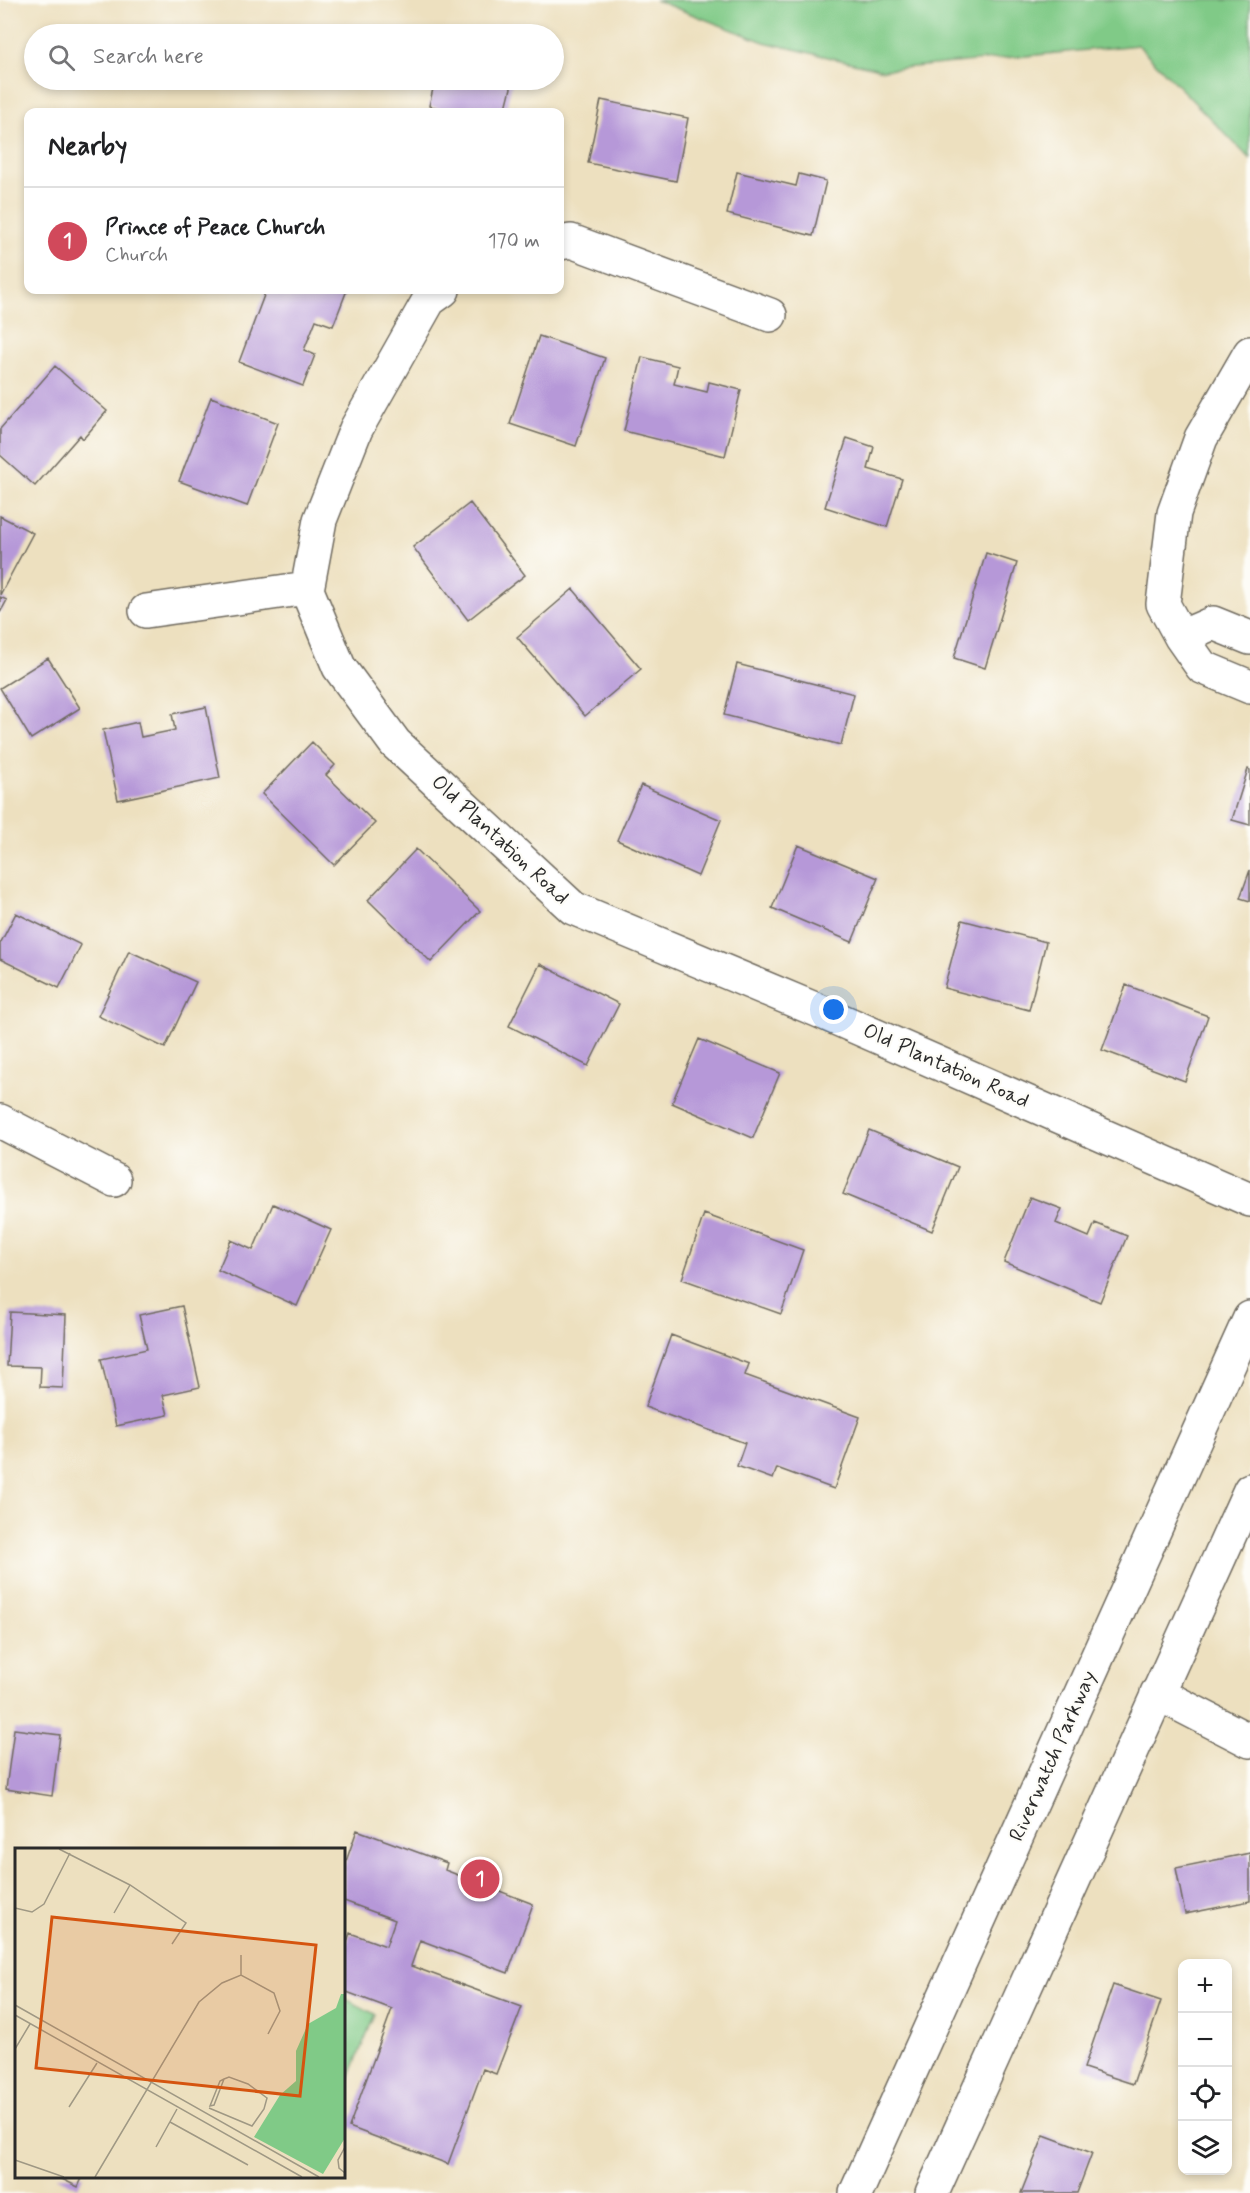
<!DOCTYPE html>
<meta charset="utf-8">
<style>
body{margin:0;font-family:Mynerve,sans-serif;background:#f2f2f2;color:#202124}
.controls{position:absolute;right:18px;bottom:18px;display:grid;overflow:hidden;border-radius:12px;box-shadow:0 3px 9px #0003}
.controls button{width:54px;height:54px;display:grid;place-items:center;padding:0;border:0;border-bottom:2px solid #e0e0e0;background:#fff;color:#202124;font:30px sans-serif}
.you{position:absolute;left:834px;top:1010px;width:21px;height:21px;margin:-15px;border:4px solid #fff;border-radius:50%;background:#1a73e8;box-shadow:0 0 0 9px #1a73e833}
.badge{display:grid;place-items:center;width:39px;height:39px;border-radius:50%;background:#d1495b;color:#fff;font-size:20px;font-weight:700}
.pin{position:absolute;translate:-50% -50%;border:3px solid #fff;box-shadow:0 2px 6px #0006}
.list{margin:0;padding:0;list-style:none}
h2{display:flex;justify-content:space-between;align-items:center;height:78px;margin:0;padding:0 24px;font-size:26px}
h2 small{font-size:20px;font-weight:400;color:#757577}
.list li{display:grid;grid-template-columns:39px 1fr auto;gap:18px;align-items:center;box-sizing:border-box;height:108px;padding:0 24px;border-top:2px solid #e0e0e0}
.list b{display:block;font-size:22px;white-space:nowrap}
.list p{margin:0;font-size:20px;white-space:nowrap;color:#757577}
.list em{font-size:20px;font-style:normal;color:#757577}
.icon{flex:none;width:33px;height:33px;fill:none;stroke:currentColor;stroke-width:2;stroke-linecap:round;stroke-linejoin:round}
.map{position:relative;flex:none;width:1250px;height:2193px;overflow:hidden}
.search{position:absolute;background:#fff;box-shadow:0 3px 9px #0003;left:24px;top:24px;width:540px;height:66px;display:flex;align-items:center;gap:15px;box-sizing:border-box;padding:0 21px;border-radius:33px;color:#757577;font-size:22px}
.panel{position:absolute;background:#fff;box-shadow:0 3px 9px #0003;left:24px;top:108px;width:540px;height:186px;border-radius:12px}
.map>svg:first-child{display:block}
.green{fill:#80ca87;stroke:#567a59;stroke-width:1.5}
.building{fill:#b698d8}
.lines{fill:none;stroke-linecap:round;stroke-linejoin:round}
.minor-casing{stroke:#6f6a5f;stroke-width:36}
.major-casing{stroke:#6f6a5f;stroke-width:36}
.minor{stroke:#fff;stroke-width:33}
.major{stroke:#fff;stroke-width:33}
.labels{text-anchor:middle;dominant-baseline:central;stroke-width:4.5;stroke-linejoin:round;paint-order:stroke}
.street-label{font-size:21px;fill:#2b2b2b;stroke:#fdfcf7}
.inset-road{fill:none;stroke:#9f9884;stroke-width:1.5}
.view{fill:#d5540f;fill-opacity:0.15;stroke:#d5540f;stroke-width:3}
.inset-edge{fill:none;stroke:#2b2b2b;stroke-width:3}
</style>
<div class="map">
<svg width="1250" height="2193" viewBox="0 0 1250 2193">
<rect width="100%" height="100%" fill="#fdfcf7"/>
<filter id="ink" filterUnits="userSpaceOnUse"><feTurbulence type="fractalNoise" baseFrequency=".0167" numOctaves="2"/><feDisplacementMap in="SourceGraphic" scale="12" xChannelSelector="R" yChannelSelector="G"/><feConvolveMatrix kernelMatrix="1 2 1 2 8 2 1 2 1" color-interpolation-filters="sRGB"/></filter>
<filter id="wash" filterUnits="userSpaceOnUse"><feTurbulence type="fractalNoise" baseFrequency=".008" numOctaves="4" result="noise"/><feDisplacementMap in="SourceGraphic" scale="24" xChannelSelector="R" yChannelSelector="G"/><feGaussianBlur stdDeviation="1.35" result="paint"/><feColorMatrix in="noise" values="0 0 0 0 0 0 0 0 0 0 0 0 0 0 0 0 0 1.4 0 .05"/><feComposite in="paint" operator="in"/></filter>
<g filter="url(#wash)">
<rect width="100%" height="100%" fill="#ede0bf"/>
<!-- green -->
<path class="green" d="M655,0H1250V159L1138,45L883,70L764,42Z
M344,1998L375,2014L344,2090Z"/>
<g id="blocks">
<!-- building -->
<path class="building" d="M435,80H513L505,112H456L429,106Z
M601,100L688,118L676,181L588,163Z
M737,172L796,186L799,174L826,181L813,236L727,214Z
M266,290H347L333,326L316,320L304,350L315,355L303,386L239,362Z
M539,336L605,358L576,446L510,424Z
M642,357L678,366L674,384L707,392L709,382L741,390L725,456L624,431Z
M55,366L107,411L83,439L80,435L35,486L0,455V429Z
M211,397L278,423L247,506L179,481Z
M847,438L874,447L868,469L902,479L887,527L825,507Z
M470,503L525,575L468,620L413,547Z
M0,516L33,533L0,595Z
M986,553L1017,563L985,668L954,658Z
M573,589L641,669L585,716L517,637Z
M0,597L7,600L0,613Z
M48,658L80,708L31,739L0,688Z
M737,664L854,694L841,745L724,715Z
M206,707L220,778L118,800L103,730L138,722L141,737L175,730L172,714Z
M312,742L335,765L326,775L375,823L334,865L262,794Z
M1248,769L1250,770V825L1232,820Z
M641,785L721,820L698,876L617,840Z
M798,845L878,878L852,942L772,908Z
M416,849L480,911L431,962L368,900Z
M1250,870V901L1240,898Z
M16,913L81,945L59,988L0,959V944Z
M962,920L1046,942L1029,1010L944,988Z
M129,951L196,982L165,1048L98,1016Z
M540,964L619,1004L588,1066L509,1026Z
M1126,985L1208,1016L1185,1081L1102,1050Z
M699,1039L780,1073L753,1138L672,1103Z
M869,1130L958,1167L932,1231L843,1194Z
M1030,1197L1062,1209L1056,1223L1089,1237L1095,1223L1127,1236L1100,1302L1004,1262Z
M273,1204L331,1230L297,1306L218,1270L231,1240L253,1250Z
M704,1214L803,1250L781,1314L682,1279Z
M182,1306L200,1387L163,1395L168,1415L116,1426L101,1359L147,1349L139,1315Z
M10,1312L66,1315L63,1388L40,1387L41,1367L7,1366Z
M671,1335L749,1364L745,1375L860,1417L834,1489L777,1468L773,1479L737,1466L745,1443L645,1407Z
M14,1729L60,1735L52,1796L6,1789Z
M357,1830L447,1863L445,1870L533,1904L508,1973L420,1940L411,1966L522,2007L496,2074L483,2069L448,2164L349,2127L392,2009L344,1991V1951L350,1933L386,1946L395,1920L344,1901V1867Z
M1250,1853V1901L1185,1914L1176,1868Z
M1113,1985L1161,2001L1133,2084L1084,2068Z
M1044,2135L1092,2153L1077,2193H1021Z
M56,2176H83L78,2187Z"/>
</g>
</g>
<g filter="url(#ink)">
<use href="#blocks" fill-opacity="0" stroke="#6f6a5f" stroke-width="1.5"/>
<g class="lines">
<defs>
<path id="minor" d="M560,243L571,241L770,315
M443,290L429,300L356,429L320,520L307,590L339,667L395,743L573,908L817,1010L1250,1200
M1250,353L1201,438L1174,513L1163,604L1181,637L1202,667L1250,687
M146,611L307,588
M1181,637L1213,623L1250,638
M0,1121L114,1180
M1157,1693L1250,1741"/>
<path id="major" d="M856,2193L1250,1318
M932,2193L1250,1490"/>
</defs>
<!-- minor casing -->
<use href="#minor" class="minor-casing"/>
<!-- major casing -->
<use href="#major" class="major-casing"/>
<!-- minor -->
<use href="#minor" class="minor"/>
<!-- major -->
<use href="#major" class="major"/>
</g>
</g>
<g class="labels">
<!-- street labels -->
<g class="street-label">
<text transform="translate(500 840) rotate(43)">Old Plantation Road</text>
<text transform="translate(946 1066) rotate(24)">Old Plantation Road</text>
<text transform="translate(1053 1756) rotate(-66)">Riverwatch Parkway</text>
</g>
</g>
<!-- overview -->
<g transform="translate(15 1848)">
<rect width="330" height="330" fill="#ede0bf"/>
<path d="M326,146H330V290L308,326L239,289L265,247L281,233V203L293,176L321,160Z" fill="#80ca87"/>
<path class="inset-road" d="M44,1L115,37L171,75L157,96M0,60L17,64L29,56L55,5M99,65L115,37M226,107V127M0,157L304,329M0,167L287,329M0,201L15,176M54,259L82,215M194,260L237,278L249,261L252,250L233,236L214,229L209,231L205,233L195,258L199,257L209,231M155,274L233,317M141,299L162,261M330,299L323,312L324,320L330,325M0,312L49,329M80,329L184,154L207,135L226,127L259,145L265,163L253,186"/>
<path class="view" d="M37,69L301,97L285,248L21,220Z"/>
<rect width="330" height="330" class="inset-edge"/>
</g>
</svg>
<div class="controls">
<button>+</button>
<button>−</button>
<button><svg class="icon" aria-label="locate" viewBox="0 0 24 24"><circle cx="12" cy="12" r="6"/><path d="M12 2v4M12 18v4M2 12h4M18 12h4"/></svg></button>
<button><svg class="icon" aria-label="layers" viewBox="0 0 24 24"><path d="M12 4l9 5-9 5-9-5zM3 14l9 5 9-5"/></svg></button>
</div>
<div class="you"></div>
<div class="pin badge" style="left:480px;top:1879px">1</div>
<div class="search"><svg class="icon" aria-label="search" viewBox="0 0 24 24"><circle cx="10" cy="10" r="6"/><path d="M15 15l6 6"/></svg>Search here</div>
<section class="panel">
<h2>Nearby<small></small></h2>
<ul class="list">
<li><span class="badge">1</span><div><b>Prince of Peace Church</b><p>Church</p></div><em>170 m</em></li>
</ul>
</section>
</div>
